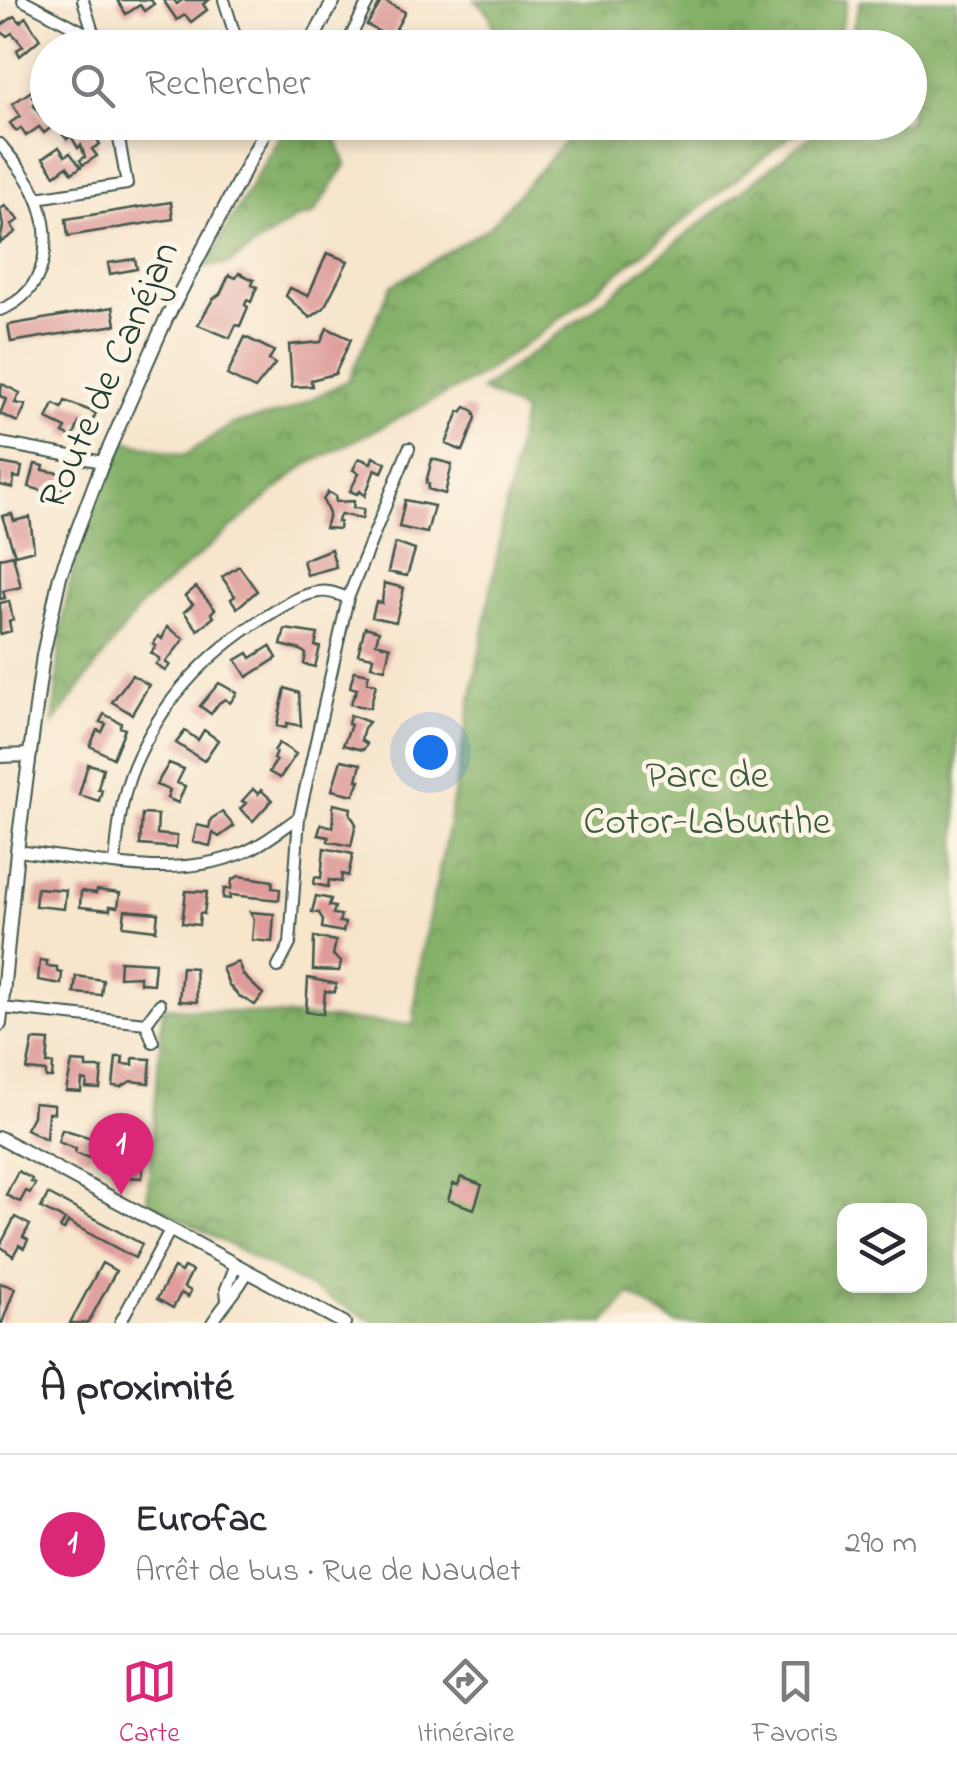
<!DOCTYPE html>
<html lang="fr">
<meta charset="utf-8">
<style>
body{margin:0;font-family:"Indie Flower",sans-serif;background:#f7f7f7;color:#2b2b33}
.controls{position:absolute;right:30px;bottom:30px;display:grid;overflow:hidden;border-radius:20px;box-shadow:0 5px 15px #0003}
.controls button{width:90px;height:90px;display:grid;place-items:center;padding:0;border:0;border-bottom:2px solid #e1e1e2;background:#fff;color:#2b2b33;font:50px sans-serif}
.you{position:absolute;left:430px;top:752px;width:35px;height:35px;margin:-25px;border:8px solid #fff;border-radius:50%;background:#1a73e8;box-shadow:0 0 0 15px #1a73e833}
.badge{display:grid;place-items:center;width:65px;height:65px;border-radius:50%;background:#db2777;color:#fff;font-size:32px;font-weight:700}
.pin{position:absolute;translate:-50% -82px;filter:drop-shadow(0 2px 5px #0008)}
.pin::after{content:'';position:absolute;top:52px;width:35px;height:30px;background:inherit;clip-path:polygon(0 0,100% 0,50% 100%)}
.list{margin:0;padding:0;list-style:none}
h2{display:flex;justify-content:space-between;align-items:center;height:130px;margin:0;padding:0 40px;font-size:42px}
h2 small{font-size:32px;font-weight:400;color:#7c7c81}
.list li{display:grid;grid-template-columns:65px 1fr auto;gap:30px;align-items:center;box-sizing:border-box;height:180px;padding:0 40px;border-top:2px solid #e1e1e2}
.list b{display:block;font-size:38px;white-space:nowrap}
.list p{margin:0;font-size:32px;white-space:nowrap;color:#7c7c81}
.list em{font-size:32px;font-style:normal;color:#7c7c81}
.icon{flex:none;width:55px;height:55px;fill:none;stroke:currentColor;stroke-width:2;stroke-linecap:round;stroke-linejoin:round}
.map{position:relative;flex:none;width:957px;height:1323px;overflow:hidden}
.search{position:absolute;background:#fff;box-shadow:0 5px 15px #0003;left:30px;right:30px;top:30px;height:110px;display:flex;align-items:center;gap:25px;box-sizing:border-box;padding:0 35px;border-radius:55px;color:#7c7c81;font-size:38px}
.sheet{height:310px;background:#fff}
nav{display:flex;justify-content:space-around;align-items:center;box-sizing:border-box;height:140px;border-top:2px solid #e1e1e2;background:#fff;font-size:28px;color:#7c7c81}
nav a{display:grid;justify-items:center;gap:5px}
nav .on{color:#db2777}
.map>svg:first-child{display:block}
.forest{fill:url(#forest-crowns);stroke:#52764e;stroke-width:2.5;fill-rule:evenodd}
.building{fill:#de9b9a}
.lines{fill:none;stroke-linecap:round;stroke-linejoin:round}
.minor-casing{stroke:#3f564b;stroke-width:14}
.tertiary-casing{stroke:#3f564b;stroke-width:16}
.minor{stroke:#fff;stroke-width:10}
.tertiary{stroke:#fff;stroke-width:12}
.labels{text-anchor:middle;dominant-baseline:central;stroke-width:9;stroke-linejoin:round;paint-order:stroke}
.street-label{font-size:40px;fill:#1f3d34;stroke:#fcf5e5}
.park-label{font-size:40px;fill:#3a5a41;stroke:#fcf5e5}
</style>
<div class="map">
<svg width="957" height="1323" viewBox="0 0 957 1323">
<defs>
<pattern id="forest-crowns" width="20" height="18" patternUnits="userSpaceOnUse" patternTransform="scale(2.5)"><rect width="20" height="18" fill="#84b067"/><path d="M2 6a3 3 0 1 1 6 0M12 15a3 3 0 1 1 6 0" fill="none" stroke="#6b9056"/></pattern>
</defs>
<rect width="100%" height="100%" fill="#fcf5e5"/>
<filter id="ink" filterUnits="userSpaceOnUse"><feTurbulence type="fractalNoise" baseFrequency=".01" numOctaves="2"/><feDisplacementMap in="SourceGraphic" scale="20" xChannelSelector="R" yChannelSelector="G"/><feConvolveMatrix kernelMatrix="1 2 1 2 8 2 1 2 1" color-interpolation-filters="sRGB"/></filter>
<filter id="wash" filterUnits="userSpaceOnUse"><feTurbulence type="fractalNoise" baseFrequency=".0048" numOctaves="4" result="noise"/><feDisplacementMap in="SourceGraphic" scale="40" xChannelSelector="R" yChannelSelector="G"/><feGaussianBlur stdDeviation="2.25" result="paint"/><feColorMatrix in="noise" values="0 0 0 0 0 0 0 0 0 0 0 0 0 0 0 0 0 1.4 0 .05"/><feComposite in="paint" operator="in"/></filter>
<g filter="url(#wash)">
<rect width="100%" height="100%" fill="#f7e5cc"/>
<!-- forest -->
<path class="forest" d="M475,0H847L837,47L497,48L490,14Z
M861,0H957V1323H675L630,1294L605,1323H376L147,1201L163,1007L414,1025C415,957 436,894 448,828C473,690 498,551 523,412L481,390L594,308L827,123L910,122V48L847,47ZM844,1210H920V1286H844Z
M287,123H331L346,165L313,215L295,219L229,264L205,266Z
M556,123H807L543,332L475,379L303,467L142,604L53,724C58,686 58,646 65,608C75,552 97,490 126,441L184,456L233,424L286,412L348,380L391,286L489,227L568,138Z"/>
<g id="blocks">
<!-- building -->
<path class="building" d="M117,0H151L154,4L144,11L140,5L126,14Z
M163,0H174L177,4L182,0H209L203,4L207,10L191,22L185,15L177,20Z
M382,0L405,12L391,38L367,25Z
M15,16L20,22L26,17L40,39L20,56L17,50L23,46L19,41L12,33L7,36L0,31V26Z
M36,88L38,91L32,96L36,102L33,105L43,119L53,126L44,133L39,127L26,136L21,128L16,131L10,123L20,116L12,104Z
M88,127L100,144L92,149L97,156L83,165L80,160L85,157L81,145L78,148L71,136L67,139L63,135L71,130L75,136Z
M59,147L65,156L70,153L81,167L72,173L67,166L55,175L43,158Z
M171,202L173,219L68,236L66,219Z
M5,206L19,220L11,225L16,232L0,243L3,226L0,209Z
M327,253L348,261L324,308L310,318L286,296L290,288L308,296Z
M135,259L137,269L110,274L108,263Z
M239,273L254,280L252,285L257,287L251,302L247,300L245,305L248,307L240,326L236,325L230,338L198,325L213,299L220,294L229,275L236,278Z
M113,307L116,325L11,342L8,325Z
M327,328L351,339L335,374L311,380L312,386L292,387L289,345L321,342Z
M245,337L274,351L269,360L275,364L255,389L227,375Z
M2,384L20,393L15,403L26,405L18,422L0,414L6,399L0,396Z
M65,401L96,413L89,428L79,423L73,438L63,433L66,428L47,419L54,404L62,408Z
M466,407L474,411L476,418L463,451L446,444L459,411L462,412Z
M373,457L386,463L382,472L375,469L365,496L360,491L357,494L350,491L359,473L353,470L359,458L371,463Z
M432,459L452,464L445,494L428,489L429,484L426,483Z
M0,463L22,467L20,478L14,477L13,488L0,485Z
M35,464L44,466L43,470L65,474L60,496L29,487Z
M328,492L335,496L336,502L354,501L353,508L364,509L362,519L341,514L337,522H340L339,529L325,528L329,514L323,500Z
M405,500L434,506L427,533L399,527Z
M12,514L14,521L30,517L34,550L15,555L2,516Z
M395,543L415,550L407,576L388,572Z
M331,549L336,567L307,575L303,560Z
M13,555L21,587L3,591L5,598L0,599V558Z
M239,566L257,591L237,608L231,599L235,596L222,577Z
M384,583L404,588L396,622L372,617L376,602L382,603Z
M196,587L215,609L211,613L214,617L198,630L184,612L193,604L185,596Z
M9,601L13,620L9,621L11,631L0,634V603Z
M167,627L184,639L166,662L170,665L165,671L156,664L160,659L151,653L156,646L153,644L158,636L162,639Z
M365,627L379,631L376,643L390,647L385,669L371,666L373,657L358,654Z
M285,629L318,634L315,646L320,647L315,667L304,664L306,654L301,650L281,645Z
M270,646L277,658L247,677L236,660L248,653L251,658Z
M354,671L369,674L367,682L376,684L370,708L350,704L357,689L350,687Z
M132,675L149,685L132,714L112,702Z
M219,683L237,693L230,703L225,699L219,703L211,714L200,706Z
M285,688L299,693L301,726L287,723L286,728L277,726Z
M104,714L121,723L120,727L125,729L113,758L90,746L97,730L102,732L106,724L100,722Z
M350,715L369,722L364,728L361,740L367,744L363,750L343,745L351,725L348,724Z
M204,730L218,740L204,761L176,743L185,731L198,740Z
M279,743L296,754L280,778L269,772L276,761L273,759L276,752L274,751Z
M341,760L361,764L357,780H360L354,795L332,790Z
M169,763L184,769L177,783L185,786L178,803L167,798L170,790L156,785Z
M88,764L103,768L98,789L102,790L99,801L79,795Z
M253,789L258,794L261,790L272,800L253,821L240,809L246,803L242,801Z
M333,804L351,808L350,814L356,824L351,846L328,841L329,837L318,835L321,824L333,827Z
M222,812L234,826L219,837L213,833L210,846L193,842L197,825L209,828L211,819Z
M142,814L158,815L157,834L177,836L176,848L140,845Z
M324,848L353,854L348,876L342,874L341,882L329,880L328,887L314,884L315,877L321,878Z
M239,876L273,881L272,888L280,889L279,900L230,895V899L223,898L224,889H231L232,880Z
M37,888L66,890L64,909L35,906Z
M97,890L120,893L118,907L110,906V910L80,907L81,891L96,893Z
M186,891L207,892L204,914L200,913L199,925L182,923Z
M316,896L331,899L329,906L335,907L333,914L341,915L339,922L345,923L343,932L322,928L323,920L319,913L312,912Z
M125,910L158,913L156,930L123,926Z
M250,912L274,914L272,942L252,940L254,919Z
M314,937L336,941L333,955L341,962L339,971L313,970Z
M40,960L47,961V966L57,967V972L62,973L61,984L38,980Z
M120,961L155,963L153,984L140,983V976L119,977Z
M238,962L243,975L263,994L255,1005L239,996L229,985L222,968Z
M182,967L195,968L197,1002L179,1001Z
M76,976L103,980L101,995L74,993Z
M308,978L336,984L335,992L325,991L323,1014L306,1012Z
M33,1040L49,1041L47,1064H53L52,1078H46V1072L27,1070Z
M116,1057H123L122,1064L133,1065V1058L151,1059L149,1083L131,1081L121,1087L113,1086Z
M72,1062L86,1063V1068H102L100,1089L86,1088L87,1081L82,1080L81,1092L66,1091Z
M34,1103L54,1105V1113H48L46,1139L26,1129L33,1116Z
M62,1129L95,1139L89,1158L75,1153L76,1149L58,1142Z
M129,1149L145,1150L142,1178L125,1177Z
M18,1171L32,1179L31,1182L35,1184L30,1193L26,1191L20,1202L6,1195Z
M461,1177L482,1185L474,1209L448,1200L453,1184L458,1185Z
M48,1194L142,1244L135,1258L68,1222L64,1230L60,1228L65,1220L41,1208Z
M15,1217L30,1225L23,1237L28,1240L24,1248L19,1245L13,1256L0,1246Z
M102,1263L116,1271L88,1323H70Z
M184,1267L192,1271L184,1287L191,1291L188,1297L181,1293L173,1308L157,1299L174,1268L181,1272Z
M0,1283L15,1288L2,1323H0Z"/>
</g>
</g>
<g filter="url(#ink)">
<use href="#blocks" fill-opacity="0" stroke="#3f564b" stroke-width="2.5"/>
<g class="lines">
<defs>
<path id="minor" d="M23,0L95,38L128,48
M83,0L98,48
M224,0L239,48
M340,48L349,40L369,0
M0,144C13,160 28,177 36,196C55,238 47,293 0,310
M37,198L127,184L116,122
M0,443L103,462
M17,851C88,859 170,881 240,854C262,845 281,830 299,817L348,598L409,448
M115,863C118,829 121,797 134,766C162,700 209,650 270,614C284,605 302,594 319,592C329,590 339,595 348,598
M278,967L290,944L299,817
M2,1008L146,1023L153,1042
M146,1023L160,1004
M227,1300L226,1289L236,1265
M120,1323L170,1230
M212,1323C224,1304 238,1291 248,1271"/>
<path id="tertiary" d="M308,48L334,0
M0,756L30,755
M0,1024L17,851L43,655L60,576L103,462L166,319L270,122
M0,1138L344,1323"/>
</defs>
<!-- minor casing -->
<use href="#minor" class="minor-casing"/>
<!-- tertiary casing -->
<use href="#tertiary" class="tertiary-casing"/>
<!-- minor -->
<use href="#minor" class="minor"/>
<!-- tertiary -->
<use href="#tertiary" class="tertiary"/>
</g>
</g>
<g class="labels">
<!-- street labels -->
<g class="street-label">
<text transform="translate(111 376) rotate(-66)">Route de Canéjan</text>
</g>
<!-- park labels -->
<g class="park-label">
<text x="707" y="777">Parc de<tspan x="707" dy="46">Cotor-Laburthe</tspan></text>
</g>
</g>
</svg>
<div class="controls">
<button><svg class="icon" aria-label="layers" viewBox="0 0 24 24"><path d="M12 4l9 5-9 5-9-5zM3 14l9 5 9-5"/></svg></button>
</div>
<div class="you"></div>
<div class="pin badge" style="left:121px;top:1195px">1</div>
<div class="search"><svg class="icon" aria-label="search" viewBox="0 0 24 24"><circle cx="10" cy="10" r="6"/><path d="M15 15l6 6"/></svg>Rechercher</div>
</div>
<section class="sheet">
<h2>À proximité<small></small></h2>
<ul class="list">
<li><span class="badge">1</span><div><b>Eurofac</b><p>Arrêt de bus · Rue de Naudet</p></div><em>290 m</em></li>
</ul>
</section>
<nav>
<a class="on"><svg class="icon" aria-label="map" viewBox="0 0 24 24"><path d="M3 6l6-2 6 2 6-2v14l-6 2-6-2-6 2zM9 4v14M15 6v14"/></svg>Carte</a>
<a><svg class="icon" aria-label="directions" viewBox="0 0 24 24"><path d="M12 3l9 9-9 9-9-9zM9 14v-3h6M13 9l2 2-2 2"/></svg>Itinéraire</a>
<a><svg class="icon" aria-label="saved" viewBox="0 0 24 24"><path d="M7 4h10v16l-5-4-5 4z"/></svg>Favoris</a>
</nav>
